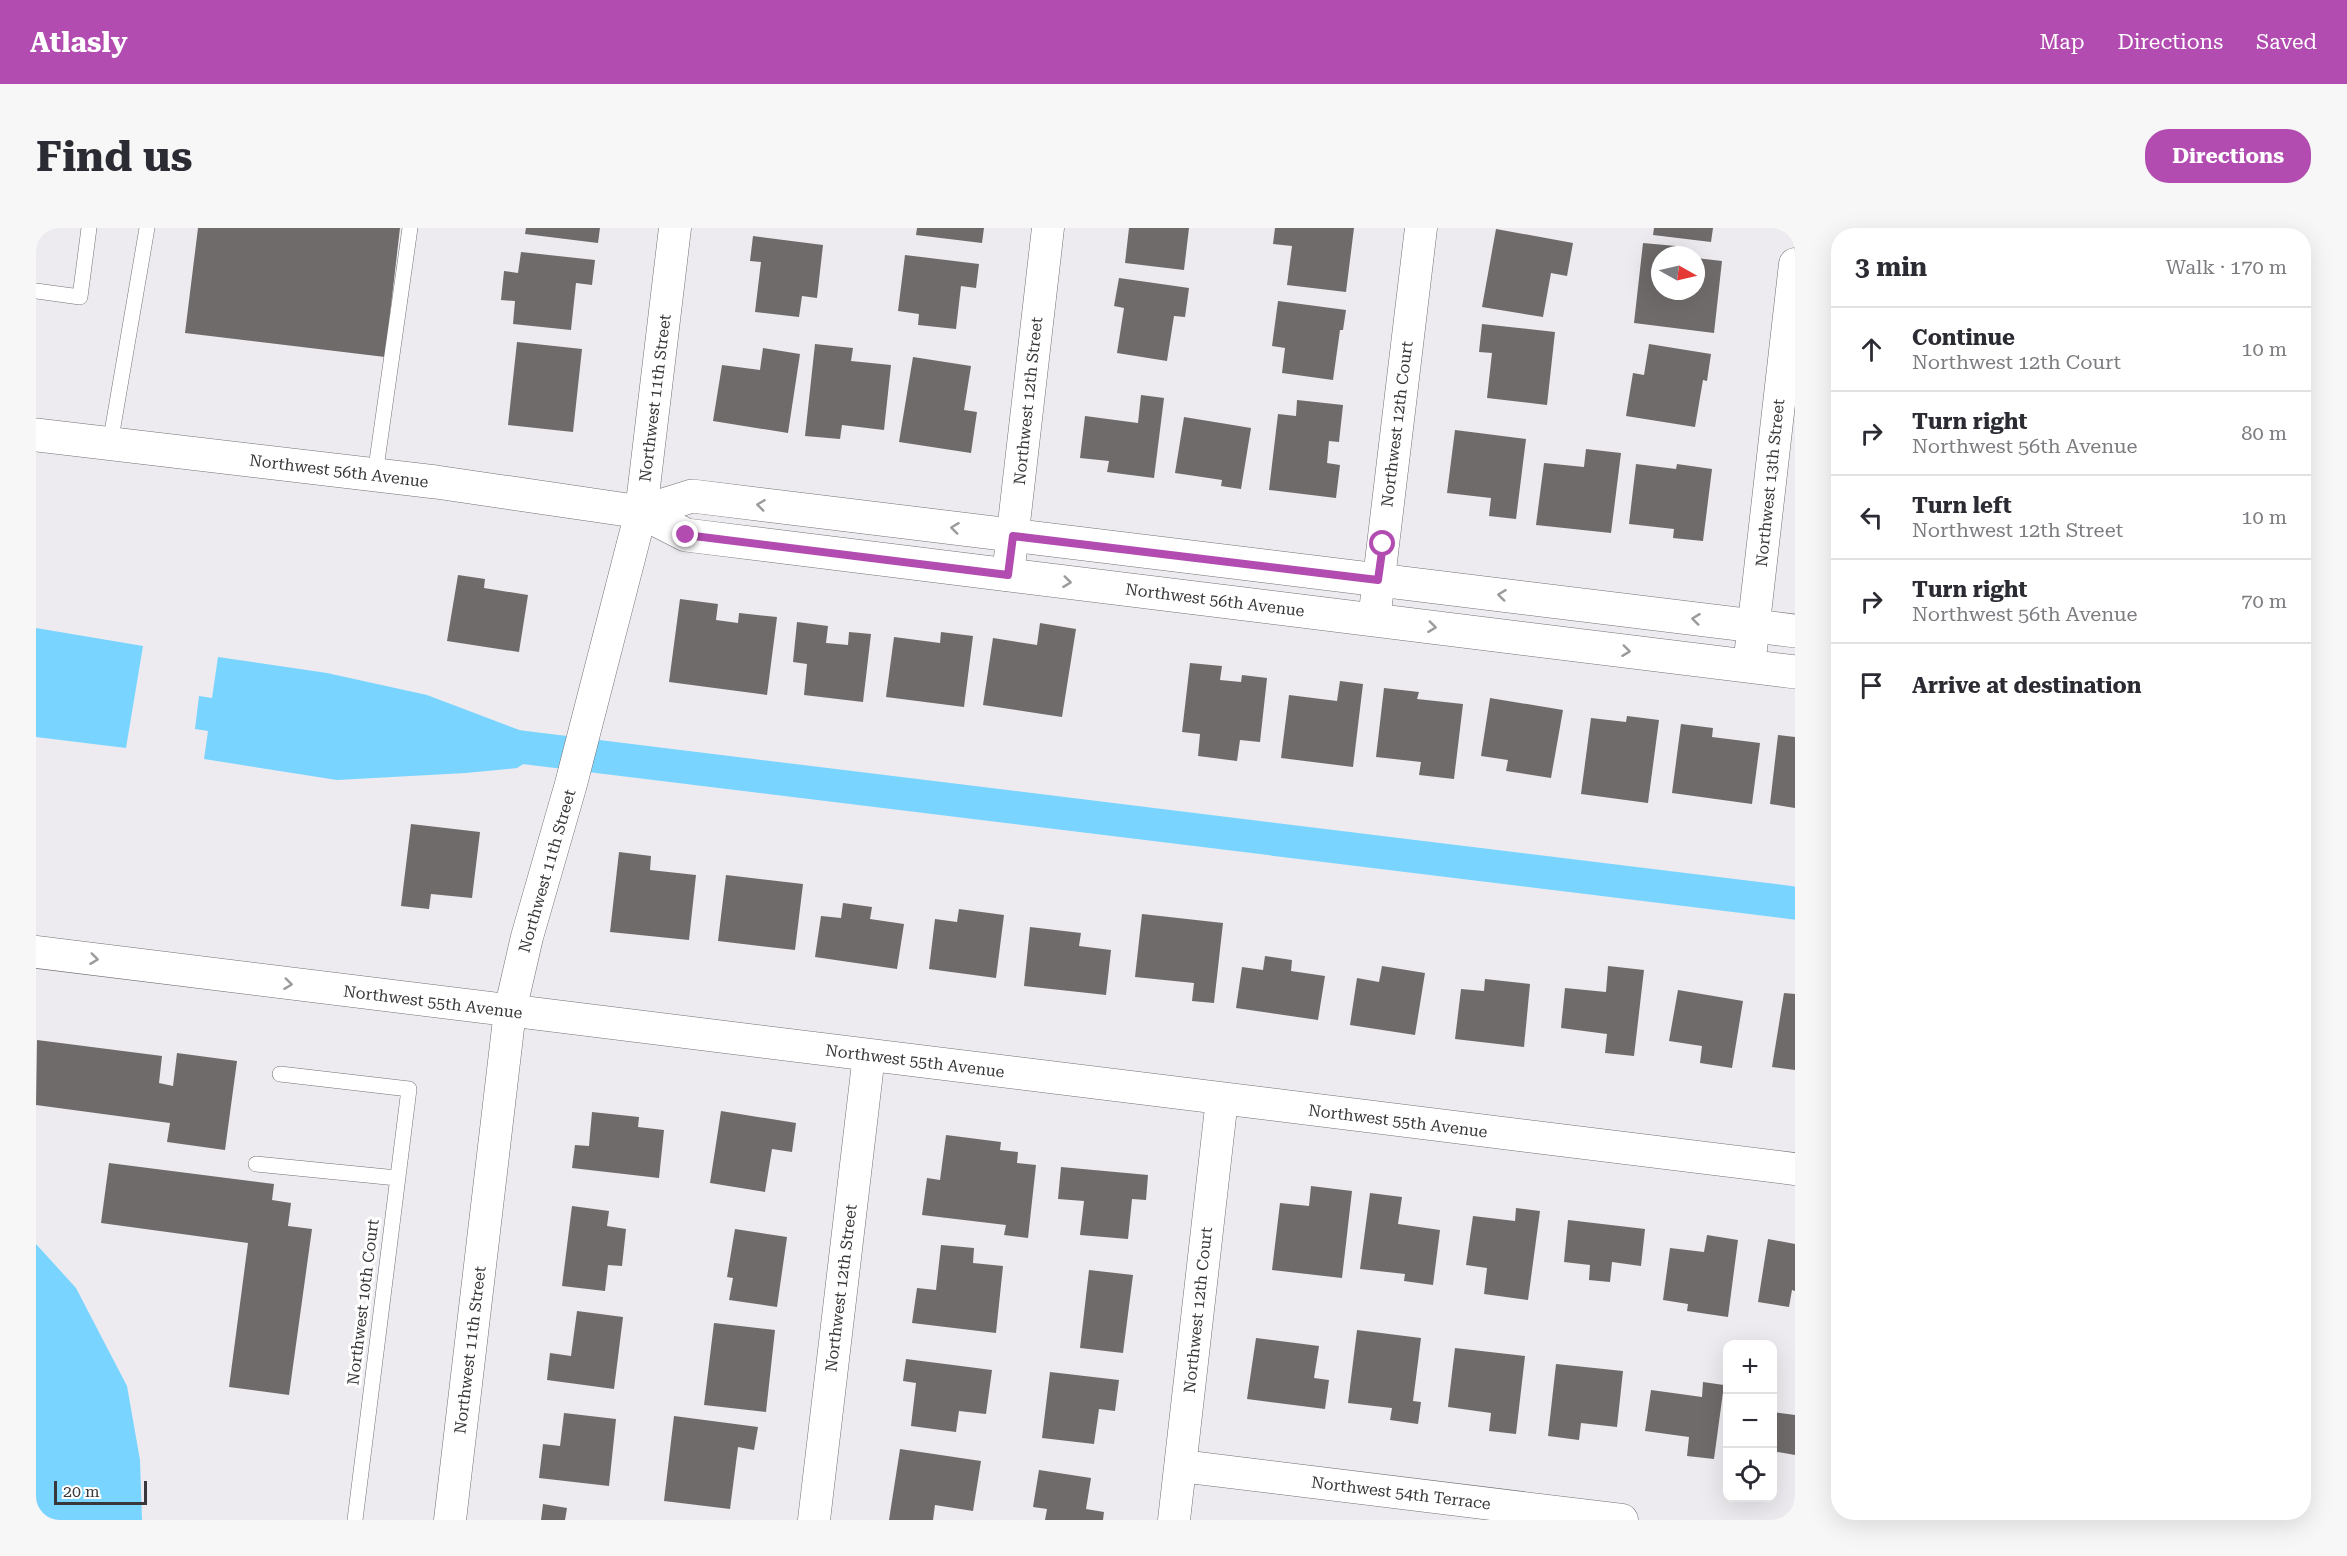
<!DOCTYPE html>
<meta charset="utf-8">
<style>
body{margin:0;font-family:"Roboto Serif",serif;background:#f7f7f7;color:#2b2b33}
.controls{position:absolute;right:18px;bottom:18px;display:grid;overflow:hidden;border-radius:12px;box-shadow:0 6px 24px #0002}
.controls button{width:54px;height:54px;display:grid;place-items:center;padding:0;border:0;border-bottom:2px solid #e1e1e2;background:#fff;color:#2b2b33;font:30px sans-serif}
.compass{position:absolute;left:1615px;top:18px;width:54px;height:54px;border-radius:50%;background:#fff;box-shadow:0 6px 24px #0002;rotate:98deg}
.scale{position:absolute;left:18px;bottom:15px;width:93px;box-sizing:border-box;padding-left:6px;border:3px solid #383739;border-top:0;font-size:16px;line-height:21px;white-space:nowrap;color:#383739;-webkit-text-stroke:4px #fff;paint-order:stroke}
.stop{position:absolute;width:18px;height:18px;margin:-14px;border:4px solid #b24cb1;border-radius:50%;background:#fff}
.stop.end{background:#b24cb1;border-color:#fff;box-shadow:0 2px 6px #0008}
.list{margin:0;padding:0;list-style:none}
h2{display:flex;justify-content:space-between;align-items:center;height:78px;margin:0;padding:0 24px;font-size:26px}
h2 small{font-size:20px;font-weight:400;color:#7c7c81}
.list li{display:grid;grid-template-columns:39px 1fr auto;gap:18px;align-items:center;box-sizing:border-box;height:84px;padding:0 24px;border-top:2px solid #e1e1e2}
.list b{display:block;font-size:22px;white-space:nowrap}
.list p{margin:0;font-size:20px;white-space:nowrap;color:#7c7c81}
.list em{font-size:20px;font-style:normal;color:#7c7c81}
.icon{flex:none;width:33px;height:33px;fill:none;stroke:currentColor;stroke-width:2;stroke-linecap:round;stroke-linejoin:round}
.map{position:relative;flex:none;width:1759px;height:1292px;overflow:hidden;border-radius:24px}
header{display:flex;align-items:center;gap:36px;box-sizing:border-box;height:84px;padding:0 30px;background:#b24cb1;color:#fff}
header strong{font-size:28px}
nav{display:flex;gap:33px;margin-inline-start:auto;font-size:21px}
.intro{display:flex;align-items:center;justify-content:space-between;box-sizing:border-box;height:144px;padding:0 36px}
h1{margin:0;font-size:42px}
.button{padding:15px 27px;border-radius:24px;background:#b24cb1;color:#fff;font-size:21px;font-weight:700}
main{display:flex;gap:36px;padding:0 36px}
aside{flex:1;background:#fff;border-radius:24px;box-shadow:0 6px 24px #0002}
.map>svg:first-child{display:block}
.water{fill:#79d5ff}
.lines{fill:none;stroke-linecap:round;stroke-linejoin:round}
.canal{stroke:#79d5ff;stroke-width:33}
.building{fill:#6f6b6a}
.service-casing{stroke:#737174;stroke-width:16}
.minor-casing{stroke:#737174;stroke-width:33}
.tertiary-casing{stroke:#737174;stroke-width:34}
.service{stroke:#fff;stroke-width:15}
.minor{stroke:#fff;stroke-width:32}
.tertiary{stroke:#fff;stroke-width:33}
.oneway{stroke:#9c9b9c}
.route{stroke:#b24cb1;stroke-width:8}
.labels{text-anchor:middle;dominant-baseline:central;stroke-width:6;stroke-linejoin:round;paint-order:stroke}
.street-label{font-size:16px;fill:#383739;stroke:#fff}
</style>
<header>
<strong>Atlasly</strong>
<nav><a>Map</a><a>Directions</a><a>Saved</a></nav>
</header>
<div class="intro"><h1>Find us</h1><a class="button">Directions</a></div>
<main>
<div class="map">
<svg width="1759" height="1292" viewBox="0 0 1759 1292">
<rect width="100%" height="100%" fill="#edebef"/>
<!-- water -->
<path class="water" d="M0,400L107,418L90,520L0,509Z
M182,429L291,445L391,467L486,503L515,510L521,518L520,528L511,534L494,532L481,540L430,545L301,552L168,531L172,503L159,501L163,468L176,470Z
M0,1016L40,1060L91,1158L104,1232L106,1292H0Z"/>
<g class="lines">
<!-- canal -->
<path class="canal" d="M476,518L1759,675"/>
</g>
<!-- building -->
<path class="building" d="M162,0H364L349,129L149,105Z
M490,0H564L562,15L489,6Z
M881,0H948L946,15L880,7Z
M1093,0H1153L1148,42L1089,35Z
M1239,0H1318L1310,64L1251,57L1256,18L1237,16Z
M1618,0H1677L1675,14L1617,7Z
M1460,1L1537,15L1531,48L1515,45L1507,89L1446,79Z
M717,8L787,17L781,70L766,68L763,89L719,84L725,34L714,33Z
M1607,15L1640,18L1639,27H1624V63H1660V30L1686,33L1678,105L1598,95Z
M485,24L559,32L556,57L540,55L535,102L477,96L479,73L465,72L468,43L482,45Z
M869,27L943,36L940,60L925,58L920,101L882,97L883,86L862,83Z
M1083,50L1153,60L1149,89L1138,88L1131,133L1081,125L1088,80L1078,78Z
M1242,73L1310,82L1307,102H1304L1297,152L1246,145L1249,120L1236,118Z
M1446,96L1519,104L1511,177L1451,170L1456,125L1443,124Z
M481,114L546,121L537,204L472,197Z
M779,116L817,120L815,133L855,137L848,202L806,197L804,211L769,208Z
M1613,116L1675,126L1671,153L1667,152L1659,199L1590,188L1597,145L1608,147Z
M727,120L764,126L752,205L677,193L686,137L724,142Z
M877,129L935,138L928,182L941,184L935,225L863,214Z
M1105,167L1128,170L1118,250L1071,244L1073,233L1044,230L1049,188L1102,195Z
M1261,172L1307,177L1303,214L1293,213L1291,235L1304,237L1300,270L1233,262L1242,186L1260,188Z
M1148,189L1215,200L1205,261L1185,258L1186,252L1139,245Z
M1419,202L1490,211L1480,291L1453,288L1455,270L1411,265Z
M1550,221L1585,225L1575,305L1500,297L1508,235L1548,239Z
M1600,236L1640,241L1641,236L1676,241L1667,313L1637,310L1638,301L1593,296Z
M422,347L449,351L448,360L492,367L483,424L411,413Z
M644,371L682,376L680,392L702,395L703,385L741,389L731,467L633,454Z
M761,394L792,398L790,415L812,417L813,404L835,406L827,474L768,467L771,436L757,434Z
M1004,395L1040,401L1026,489L947,477L957,410L1001,417Z
M905,404L937,408L928,479L850,469L858,409L904,415Z
M1154,435L1186,438L1184,452L1205,454L1206,447L1231,450L1224,514L1204,512L1201,533L1162,528L1164,506L1146,504Z
M1304,453L1327,456L1317,539L1245,530L1253,467L1301,473Z
M1348,460L1383,464L1381,471L1427,476L1418,551L1383,547L1385,534L1340,529Z
M1454,470L1527,482L1515,550L1470,543L1472,532L1445,528Z
M1591,488L1623,492L1612,575L1545,566L1555,490L1590,494Z
M1645,496L1677,500L1676,509L1724,515L1716,576L1636,565Z
M1742,507L1759,509V580L1734,576Z
M375,596L444,604L436,670L395,666L393,681L365,678Z
M583,624L615,628L614,642L660,647L653,712L574,704Z
M690,647L767,656L759,722L682,713Z
M807,675L836,679L834,691L868,696L861,741L779,729L785,688L805,690Z
M923,681L968,687L960,750L893,741L899,691L921,694Z
M1106,686L1187,695L1178,775L1156,773L1158,755L1099,749Z
M994,699L1045,705L1043,718L1075,722L1070,767L988,758Z
M1229,728L1256,732L1255,743L1289,748L1282,792L1200,780L1206,739L1227,742Z
M1346,738L1389,745L1379,807L1314,797L1321,750L1343,754Z
M1572,738L1608,742L1598,828L1569,825L1571,806L1525,800L1529,760L1570,764Z
M1449,751L1494,756L1488,819L1419,811L1425,761L1448,763Z
M1642,762L1707,773L1696,840L1664,835L1666,818L1633,813Z
M1748,765L1759,766V842L1736,839Z
M1,812L126,828L123,855L137,858L141,825L201,833L189,922L131,914L134,895L0,877Z
M685,883L760,895L756,924L736,921L729,964L674,955Z
M556,884L603,889L602,899L628,902L623,950L536,940L539,917L553,918Z
M910,907L965,914L964,922L982,924L981,935L1000,937L992,1010L968,1007L970,997L886,987L891,950L904,952Z
M73,935L238,956L236,972L255,975L252,998L276,1001L253,1167L193,1159L212,1015L65,995Z
M1025,939L1112,947L1110,972L1096,971L1092,1011L1044,1007L1048,973L1022,971Z
M1275,958L1316,963L1306,1050L1236,1042L1244,975L1273,978Z
M1334,965L1366,969L1362,996L1404,1002L1397,1057L1368,1053L1369,1046L1324,1041Z
M536,978L573,983L571,998L590,1001L586,1038L572,1037L569,1063L526,1058Z
M1480,980L1504,983L1492,1072L1448,1066L1451,1040L1430,1037L1437,988L1479,993Z
M1532,992L1609,1001L1605,1038L1576,1034L1574,1054L1553,1052L1554,1037L1528,1034Z
M699,1001L751,1009L741,1079L693,1072L697,1050L691,1049Z
M1671,1007L1702,1012L1692,1089L1651,1083L1652,1076L1627,1072L1634,1020L1668,1024Z
M1732,1011L1759,1016V1063L1756,1062L1753,1079L1722,1074Z
M905,1017L938,1020L937,1035L967,1038L960,1105L876,1095L881,1060L900,1062Z
M1053,1042L1097,1047L1087,1125L1044,1120Z
M541,1083L587,1089L578,1161L511,1152L514,1125L535,1128Z
M678,1095L739,1102L730,1184L668,1177Z
M1321,1102L1385,1110L1377,1173L1385,1174L1382,1196L1354,1192L1356,1180L1312,1175Z
M1220,1110L1283,1118L1278,1150L1293,1152L1289,1181L1211,1171Z
M1419,1120L1489,1128L1480,1206L1453,1203L1455,1185L1412,1179Z
M870,1131L956,1142L950,1186L923,1183L920,1204L875,1198L880,1155L867,1153Z
M1520,1136L1587,1143L1581,1199L1545,1195L1543,1212L1512,1208Z
M1014,1144L1083,1152L1079,1183L1063,1181L1058,1216L1006,1210Z
M1667,1154L1688,1157L1678,1231L1651,1228L1653,1209L1609,1203L1615,1162L1666,1169Z
M1736,1184L1759,1187V1227L1736,1223Z
M528,1185L580,1191L573,1258L503,1250L507,1216L524,1218Z
M638,1188L722,1199L718,1222L702,1219L694,1281L628,1273Z
M864,1221L945,1233L937,1283L899,1277L897,1292H853Z
M1003,1242L1055,1250L1050,1281L1068,1284L1067,1292H1009L1011,1281L997,1279Z
M507,1276L531,1280L529,1292H505Z"/>
<g class="lines">
<defs>
<path id="service" d="M0,63L44,69L53,0
M74,216L111,0
M339,247L374,0
M244,846L373,861L319,1292
M220,936L361,950"/>
<path id="minor" d="M972,347L1012,0
M1338,392L1385,0
M1713,438L1759,36
M0,724L1759,941
M1145,1238L1586,1292
M414,1292L474,783L491,709L535,556L605,284L639,0
M778,1292L833,827
M1138,1292L1186,871"/>
<path id="tertiary" d="M0,207L400,254L605,284L650,307L1759,444
M605,284L656,268L1759,403"/>
</defs>
<!-- service casing -->
<use href="#service" class="service-casing"/>
<!-- minor casing -->
<use href="#minor" class="minor-casing"/>
<!-- tertiary casing -->
<use href="#tertiary" class="tertiary-casing"/>
<!-- service -->
<use href="#service" class="service"/>
<!-- minor -->
<use href="#minor" class="minor"/>
<!-- tertiary -->
<use href="#tertiary" class="tertiary"/>
</g>
<!-- one-way arrows -->
<defs><path id="oneway-chevron" d="M-2-3.5L2.5 0L-2 3.5" fill="none" stroke-width="1.6" stroke-linecap="round" stroke-linejoin="round" transform="scale(1.5)"/></defs>
<g class="oneway">
<use href="#oneway-chevron" transform="translate(725 277) rotate(-173)"/>
<use href="#oneway-chevron" transform="translate(919 300) rotate(-173)"/>
<use href="#oneway-chevron" transform="translate(1031 354) rotate(7)"/>
<use href="#oneway-chevron" transform="translate(1466 367) rotate(-173)"/>
<use href="#oneway-chevron" transform="translate(1660 391) rotate(-173)"/>
<use href="#oneway-chevron" transform="translate(1396 399) rotate(7)"/>
<use href="#oneway-chevron" transform="translate(1590 423) rotate(7)"/>
<use href="#oneway-chevron" transform="translate(58 731) rotate(7)"/>
<use href="#oneway-chevron" transform="translate(252 756) rotate(7)"/>
</g>
<g class="lines">
<!-- route -->
<path class="route" d="M650,307L972,347L977,308L1342,352L1347,316"/>
</g>
<g class="labels">
<!-- street labels -->
<g class="street-label">
<text transform="translate(619 170) rotate(-83)">Northwest 11th Street</text>
<text transform="translate(992 173) rotate(-84)">Northwest 12th Street</text>
<text transform="translate(1361 196) rotate(-83)">Northwest 12th Court</text>
<text transform="translate(303 243) rotate(7)">Northwest 56th Avenue</text>
<text transform="translate(1734 255) rotate(-84)">Northwest 13th Street</text>
<text transform="translate(1179 372) rotate(7)">Northwest 56th Avenue</text>
<text transform="translate(511 643) rotate(-74)">Northwest 11th Street</text>
<text transform="translate(397 774) rotate(7)">Northwest 55th Avenue</text>
<text transform="translate(879 833) rotate(7)">Northwest 55th Avenue</text>
<text transform="translate(1362 893) rotate(7)">Northwest 55th Avenue</text>
<text transform="translate(805 1060) rotate(-83)">Northwest 12th Street</text>
<text transform="translate(327 1074) rotate(-83)">Northwest 10th Court</text>
<text transform="translate(1162 1082) rotate(-84)">Northwest 12th Court</text>
<text transform="translate(434 1122) rotate(-83)">Northwest 11th Street</text>
<text transform="translate(1365 1265) rotate(7)">Northwest 54th Terrace</text>
</g>
</g>
</svg>
<div class="controls">
<button>+</button>
<button>−</button>
<button><svg class="icon" aria-label="locate" viewBox="0 0 24 24"><circle cx="12" cy="12" r="6"/><path d="M12 2v4M12 18v4M2 12h4M18 12h4"/></svg></button>
</div>
<svg class="compass" viewBox="-18 -18 36 36"><path d="M0-13l5 13h-10z" fill="#e53935"/><path d="M0 13l5-13h-10z" fill="#7c7c81"/></svg>
<div class="scale">20 m</div>
<div class="stop" style="left:1347px;top:316px"></div>
<div class="stop end" style="left:650px;top:307px"></div>
</div>
<aside>
<h2>3 min<small>Walk · 170 m</small></h2>
<ul class="list">
<li><svg class="icon" aria-label="ahead" viewBox="0 0 24 24"><path d="M12 20V5M6 11l6-6 6 6"/></svg><div><b>Continue</b><p>Northwest 12th Court</p></div><em>10 m</em></li>
<li><svg class="icon" aria-label="right" viewBox="0 0 24 24"><path d="M7 20v-9h11M14 6l5 5-5 5"/></svg><div><b>Turn right</b><p>Northwest 56th Avenue</p></div><em>80 m</em></li>
<li><svg class="icon" aria-label="left" viewBox="0 0 24 24"><path d="M17 20v-9H6M10 6l-5 5 5 5"/></svg><div><b>Turn left</b><p>Northwest 12th Street</p></div><em>10 m</em></li>
<li><svg class="icon" aria-label="right" viewBox="0 0 24 24"><path d="M7 20v-9h11M14 6l5 5-5 5"/></svg><div><b>Turn right</b><p>Northwest 56th Avenue</p></div><em>70 m</em></li>
<li><svg class="icon" aria-label="arrive" viewBox="0 0 24 24"><path d="M6 21V4h12l-3 4 3 4H6"/></svg><div><b>Arrive at destination</b></div></li>
</ul>
</aside>
</main>
